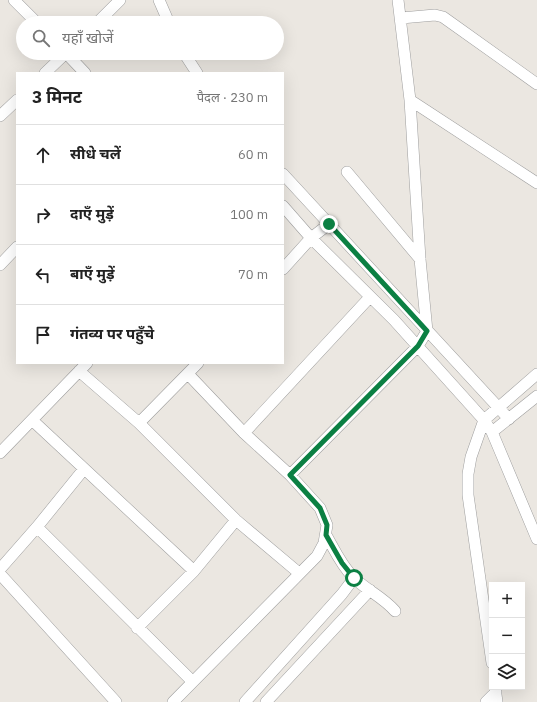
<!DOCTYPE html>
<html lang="hi">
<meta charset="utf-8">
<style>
body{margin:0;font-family:"IBM Plex Sans","Noto Sans Devanagari",sans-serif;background:#f2f2f2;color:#222}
.controls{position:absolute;right:12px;bottom:12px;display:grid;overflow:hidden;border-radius:0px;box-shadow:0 4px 16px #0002}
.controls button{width:36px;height:36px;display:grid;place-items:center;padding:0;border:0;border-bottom:1px solid #e0e0e0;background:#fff;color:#222;font:20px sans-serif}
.stop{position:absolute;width:12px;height:12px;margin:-9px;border:3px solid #0b8043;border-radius:50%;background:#fff}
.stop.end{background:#0b8043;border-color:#fff;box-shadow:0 1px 4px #0008}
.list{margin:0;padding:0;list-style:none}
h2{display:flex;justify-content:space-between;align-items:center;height:52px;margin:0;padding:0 16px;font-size:17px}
h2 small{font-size:13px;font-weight:400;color:#767676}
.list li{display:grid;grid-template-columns:26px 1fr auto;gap:12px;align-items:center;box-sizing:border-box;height:60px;padding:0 16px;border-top:1px solid #e0e0e0}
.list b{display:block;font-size:15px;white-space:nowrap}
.list em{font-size:13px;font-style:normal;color:#767676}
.icon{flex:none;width:22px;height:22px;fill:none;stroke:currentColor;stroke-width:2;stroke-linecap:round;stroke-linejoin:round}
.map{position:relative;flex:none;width:537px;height:702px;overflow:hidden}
.search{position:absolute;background:#fff;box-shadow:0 4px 16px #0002;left:16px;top:16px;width:268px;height:44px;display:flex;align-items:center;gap:10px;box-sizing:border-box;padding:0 14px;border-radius:22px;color:#767676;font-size:15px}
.panel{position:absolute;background:#fff;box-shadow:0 4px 16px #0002;left:16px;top:72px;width:268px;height:292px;border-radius:0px}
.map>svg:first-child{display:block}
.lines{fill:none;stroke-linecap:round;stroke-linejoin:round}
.street-casing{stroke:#9e9e9e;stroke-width:12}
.street{stroke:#fff;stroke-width:11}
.route{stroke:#0b8043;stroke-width:5}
</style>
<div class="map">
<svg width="537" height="702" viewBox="0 0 537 702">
<rect width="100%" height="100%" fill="#ebe7e1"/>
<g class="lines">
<defs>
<path id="street" d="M14,0L37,23
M159,0L169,23
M401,18L435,15L443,17L537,84
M97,23L120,0
M66,53L85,73
M184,53L197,73
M45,73L66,53
M410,100L537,183
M0,116L17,100
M347,172L420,259
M283,174L509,419
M283,206L311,238L394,320L484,420L492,432L537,539
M0,265L17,247
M283,269L311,238L329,224
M79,371L139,423L236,520L299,573
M32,420L194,571
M139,423L198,363
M492,432L537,396
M244,433L370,297
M0,453L87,363
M290,475L418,346L427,331L420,259L410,100L398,0
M37,527L192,681
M326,535C334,549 341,565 353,577C366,590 383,597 395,611
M0,569L37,527L84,469
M0,574L116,702
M137,628L194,571L236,520
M492,663L468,495V474L471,457L484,420L537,374
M495,687L497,702
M173,702L317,556L324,543L327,525L320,508L290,475L244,433L188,374
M245,702L342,594L354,578
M266,702L370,590
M486,702L496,692"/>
</defs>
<!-- street casing -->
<use href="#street" class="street-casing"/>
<!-- street -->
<use href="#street" class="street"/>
</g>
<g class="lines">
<!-- route -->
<path class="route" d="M329,224L427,331L418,346L290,475L320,508L327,525L326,535L342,563L354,578"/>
</g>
</svg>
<div class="controls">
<button>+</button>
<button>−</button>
<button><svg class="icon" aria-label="layers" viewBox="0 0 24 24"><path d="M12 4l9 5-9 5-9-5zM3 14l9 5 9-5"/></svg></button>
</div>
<div class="stop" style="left:354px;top:578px"></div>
<div class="stop end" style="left:329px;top:224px"></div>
<div class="search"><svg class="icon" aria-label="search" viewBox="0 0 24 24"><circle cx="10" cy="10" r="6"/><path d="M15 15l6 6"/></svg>यहाँ खोजें</div>
<section class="panel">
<h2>3 मिनट<small>पैदल · 230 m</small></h2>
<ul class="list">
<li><svg class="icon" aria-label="ahead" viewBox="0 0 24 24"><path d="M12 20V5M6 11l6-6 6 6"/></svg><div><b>सीधे चलें</b></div><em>60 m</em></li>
<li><svg class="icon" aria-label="right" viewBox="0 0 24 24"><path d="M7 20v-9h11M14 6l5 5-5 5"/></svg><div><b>दाएँ मुड़ें</b></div><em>100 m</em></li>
<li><svg class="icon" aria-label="left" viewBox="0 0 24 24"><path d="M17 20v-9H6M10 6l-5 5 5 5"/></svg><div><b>बाएँ मुड़ें</b></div><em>70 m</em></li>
<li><svg class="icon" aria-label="arrive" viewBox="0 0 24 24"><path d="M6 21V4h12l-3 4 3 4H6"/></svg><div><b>गंतव्य पर पहुँचे</b></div></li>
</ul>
</section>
</div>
